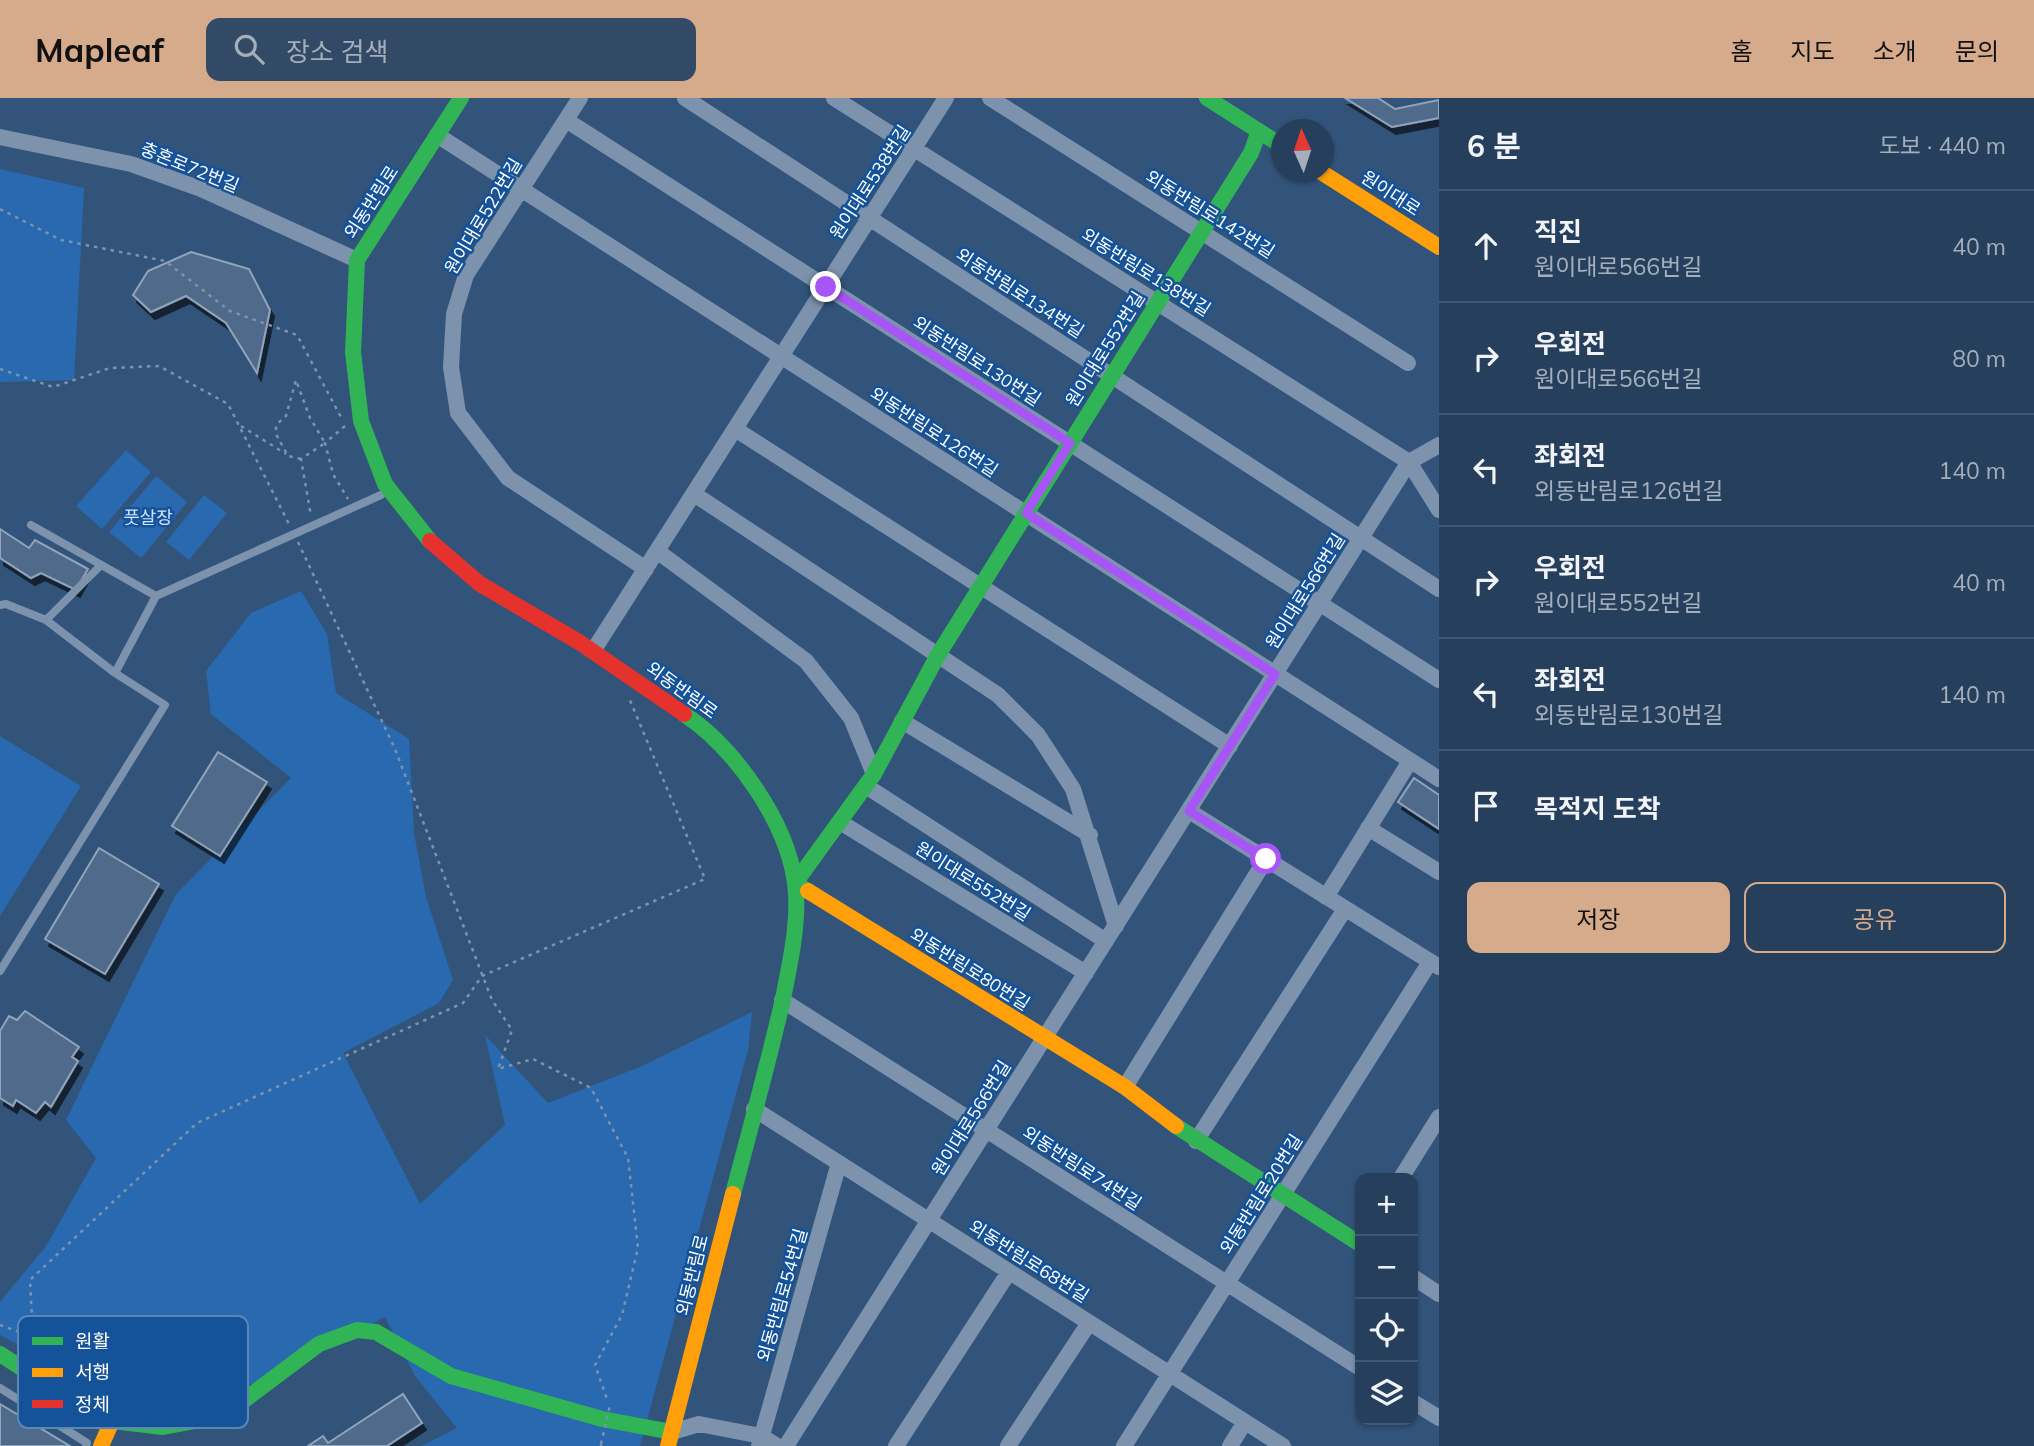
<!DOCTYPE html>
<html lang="ko">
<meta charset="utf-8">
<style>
body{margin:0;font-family:Mulish,"Noto Sans KR",sans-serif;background:#324a65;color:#f1f3f6}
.controls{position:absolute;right:21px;bottom:21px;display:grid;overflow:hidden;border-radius:14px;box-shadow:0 2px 5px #0004}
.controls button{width:63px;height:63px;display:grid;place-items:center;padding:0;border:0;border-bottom:2px solid #425872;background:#263f5c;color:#f1f3f6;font:35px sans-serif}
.compass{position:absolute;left:1271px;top:21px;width:63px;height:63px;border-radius:50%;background:#263f5c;box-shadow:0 2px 5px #0004;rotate:357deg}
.stop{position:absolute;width:21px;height:21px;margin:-16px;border:5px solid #a855f7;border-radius:50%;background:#fff}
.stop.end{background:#a855f7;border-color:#fff;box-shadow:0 2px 7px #0008}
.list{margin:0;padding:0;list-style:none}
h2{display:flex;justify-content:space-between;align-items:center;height:91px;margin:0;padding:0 28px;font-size:30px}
h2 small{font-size:23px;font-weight:400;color:#a4afbb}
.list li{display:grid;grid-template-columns:46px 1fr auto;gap:21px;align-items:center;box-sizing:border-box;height:112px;padding:0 28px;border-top:2px solid #425872}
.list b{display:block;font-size:26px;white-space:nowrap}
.list p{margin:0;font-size:23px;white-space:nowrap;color:#a4afbb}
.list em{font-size:23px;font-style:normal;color:#a4afbb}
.actions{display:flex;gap:14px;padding:21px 28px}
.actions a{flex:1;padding:16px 0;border:2px solid #d6ab8b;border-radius:14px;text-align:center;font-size:24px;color:#d6ab8b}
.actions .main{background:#d6ab8b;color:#111}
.icon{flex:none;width:38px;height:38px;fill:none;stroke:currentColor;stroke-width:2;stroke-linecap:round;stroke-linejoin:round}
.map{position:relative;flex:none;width:1439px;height:1348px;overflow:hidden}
header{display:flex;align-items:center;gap:42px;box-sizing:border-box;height:98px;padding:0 35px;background:#d6ab8b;color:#111}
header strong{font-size:33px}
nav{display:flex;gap:38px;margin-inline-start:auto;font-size:24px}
.search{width:490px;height:63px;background:#324a65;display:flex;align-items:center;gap:18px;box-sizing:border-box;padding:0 24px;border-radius:14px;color:#a4afbb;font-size:26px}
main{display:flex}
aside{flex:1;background:#263f5c}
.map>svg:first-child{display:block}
.green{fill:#2869af}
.building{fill:#506b8a;stroke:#91a4ba;stroke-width:2;filter:url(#shadow)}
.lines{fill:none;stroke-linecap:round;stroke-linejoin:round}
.path{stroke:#7d93ad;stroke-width:2.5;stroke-dasharray:3.5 5;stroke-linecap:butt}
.lane{stroke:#7d93ad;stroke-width:8}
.street{stroke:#7d93ad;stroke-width:16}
.fast{stroke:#30b455;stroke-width:16}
.slow{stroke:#ff9f0a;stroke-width:16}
.jam{stroke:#e5322d;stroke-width:16}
.path-bridge{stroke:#7d93ad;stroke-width:2.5;stroke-dasharray:3.5 5;stroke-linecap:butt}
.route{stroke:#a855f7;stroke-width:9}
.labels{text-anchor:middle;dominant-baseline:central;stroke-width:5;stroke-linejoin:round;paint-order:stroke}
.street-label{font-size:18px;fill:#fff;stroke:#145299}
.park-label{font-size:18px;fill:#cfe5fd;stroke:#145299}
.key{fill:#145299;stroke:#5a86b8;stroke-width:2}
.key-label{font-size:19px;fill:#fff}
</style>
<header>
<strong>Mapleaf</strong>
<div class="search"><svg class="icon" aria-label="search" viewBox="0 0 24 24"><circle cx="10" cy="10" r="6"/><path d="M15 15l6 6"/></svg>장소 검색</div>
<nav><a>홈</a><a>지도</a><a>소개</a><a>문의</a></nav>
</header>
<main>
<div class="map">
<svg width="1439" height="1348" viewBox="0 0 1439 1348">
<defs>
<filter id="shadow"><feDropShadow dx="4" dy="7" stdDeviation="0" flood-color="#0009"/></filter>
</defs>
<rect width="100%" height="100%" fill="#32547b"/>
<!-- green -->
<path class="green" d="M0,71L84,90L74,282L0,284Z
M126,352L151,374L102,431L76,408Z
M156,378L187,404L141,460L109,434Z
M204,397L227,415L189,462L166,444Z
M301,493L327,536L336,595L409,641L414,735L426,799L453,882L439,905L343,955L420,1106L505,1027L485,937L548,1005L642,968L752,914L748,952L640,1348H421L457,1330L415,1278L385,1219L231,1296L147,1301L70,1274L0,1237V1204L46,1148L96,1060L66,1022L176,796L291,680L211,616L206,573L251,515Z
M0,638L81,688L0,818Z"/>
<!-- building -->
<path class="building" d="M1345,0H1378L1395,11L1439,2V20L1392,29Z
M191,154L249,171L270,212L257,275L226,225L186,198L151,214L133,197L148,173Z
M0,431L29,450L35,442L88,471L76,492L41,475L31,480L0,460Z
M218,654L267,684L220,758L172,728Z
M1414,680L1439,697V731L1398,704Z
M99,750L159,786L105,876L45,841Z
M25,913L79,949L72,959L78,963L51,1009L45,1004L36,1015L16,1002L13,1008L0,1000V933L9,918L17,922Z
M403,1296L422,1325L387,1348H308L323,1338L328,1345Z
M0,1306L70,1348H0Z"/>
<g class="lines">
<!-- path -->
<path class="path" d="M0,111L61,142L165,163L230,213L297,237L342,321
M0,271L53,289L110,270L159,268L228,306L289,426
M241,328L286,356
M345,328L325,345L333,376L348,401
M301,361L288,358L276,336V327L286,318L296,282L310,320L325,345L301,361L311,418
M298,444L395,651L492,902L512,932L498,971L533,961L591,990L628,1060L638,1150L622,1217L595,1267L608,1304
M0,1227L33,1239L30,1182L197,1025L463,905L482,878L705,781L629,600
M601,1346V1348"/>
<!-- lane -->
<path class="lane" d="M31,427L156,498
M0,507L6,506L46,522L115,575L165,607L0,873
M46,522L101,467
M115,575L156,498L381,397
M0,1290L87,1345L86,1348"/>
<!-- street -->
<path class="street" d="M580,0L466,177L454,216L451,269L458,315L508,380L646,471
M685,0L1439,491
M834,0L1409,364L1439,412
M990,0L1408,265
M566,22L1439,582
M437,37L1439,681
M0,39L131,66L201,91L357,162
M735,331L1230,648
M694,396L998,597L1038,637L1073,691L1116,828
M657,453L806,563L851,620L874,676
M593,553L946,0
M902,623L1090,737
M866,688L1106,843
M1189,713L1439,869
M840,724L1086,875
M1368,730L1439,774
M1326,799L1410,663
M782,902L1360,1270
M1125,989L1266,761
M754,1011L1283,1348
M1196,1043L1345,811
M1401,1080L1439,1019
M1413,1179L1439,1196
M1413,1304L1439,1320
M672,1334L699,1326L761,1338L777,1348
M759,1348L839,1065
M786,1348L1409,364L1439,347
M896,1348L1009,1174
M1008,1348L1089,1225
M1124,1348L1430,864
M1230,1348L1245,1324"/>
<!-- fast -->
<path class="fast" d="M1207,0L1282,48
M430,443L385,386L361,323L353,254L357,162L461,0
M684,616C735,650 787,724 795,785C800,823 790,864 783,901C768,966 750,1031 733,1096
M808,793L795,785L874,676L938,557L1251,55L1259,33
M1176,1028L1360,1146
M0,1256L88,1314L112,1323L163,1329L205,1321L243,1303L319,1246L357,1232L376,1234L451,1278L602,1321L672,1334"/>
<!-- slow -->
<path class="slow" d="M1321,74L1439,149
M808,793L1125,989L1176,1028
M101,1348L112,1323
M668,1348L733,1096"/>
<!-- jam -->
<path class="jam" d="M430,443L480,486L579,544L684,616"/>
<!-- path-bridge -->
<path class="path-bridge" d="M601,1346L610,1307"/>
</g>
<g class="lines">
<!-- route -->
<path class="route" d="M826,189L1070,345L1026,415L1275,576L1189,713L1266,761"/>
</g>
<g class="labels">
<!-- street labels -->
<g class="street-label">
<text transform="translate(190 69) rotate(22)">충혼로72번길</text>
<text transform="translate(870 84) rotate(-57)">원이대로538번길</text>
<text transform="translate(1391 95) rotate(33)">원이대로</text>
<text transform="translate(371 104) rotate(-57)">외동반림로</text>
<text transform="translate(1210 116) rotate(32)">외동반림로142번길</text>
<text transform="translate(483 118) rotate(-59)">원이대로522번길</text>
<text transform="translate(1146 174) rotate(32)">외동반림로138번길</text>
<text transform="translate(1020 195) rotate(33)">외동반림로134번길</text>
<text transform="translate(1105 251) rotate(-58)">원이대로552번길</text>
<text transform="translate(977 263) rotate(33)">외동반림로130번길</text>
<text transform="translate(934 334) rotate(33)">외동반림로126번길</text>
<text transform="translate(1305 493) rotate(-58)">원이대로566번길</text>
<text transform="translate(682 592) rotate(36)">외동반림로</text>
<text transform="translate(973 783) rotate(32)">원이대로552번길</text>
<text transform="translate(970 871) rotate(32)">외동반림로80번길</text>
<text transform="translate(971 1020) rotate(-58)">원이대로566번길</text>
<text transform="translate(1082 1070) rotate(33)">외동반림로74번길</text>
<text transform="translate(1261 1096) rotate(-58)">외동반림로20번길</text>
<text transform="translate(1029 1163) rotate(32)">외동반림로68번길</text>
<text transform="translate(692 1177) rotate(-76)">외동반림로</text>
<text transform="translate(782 1197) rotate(-74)">외동반림로54번길</text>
</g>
<!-- park labels -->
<g class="park-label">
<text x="148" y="419">풋살장</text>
</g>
</g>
<!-- legend -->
<rect x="18" y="1218" width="230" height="112" rx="10" class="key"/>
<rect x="32" y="1239" width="31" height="8" fill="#30b455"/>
<rect x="32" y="1270" width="31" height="9" fill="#ff9f0a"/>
<rect x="32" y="1302" width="31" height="8" fill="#e5322d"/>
<g class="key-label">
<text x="75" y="1250">원활</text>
<text x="75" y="1281">서행</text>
<text x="75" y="1313">정체</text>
</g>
</svg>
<div class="controls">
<button>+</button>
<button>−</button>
<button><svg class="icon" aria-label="locate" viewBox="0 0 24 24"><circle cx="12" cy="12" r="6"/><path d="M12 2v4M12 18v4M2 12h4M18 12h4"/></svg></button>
<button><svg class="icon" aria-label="layers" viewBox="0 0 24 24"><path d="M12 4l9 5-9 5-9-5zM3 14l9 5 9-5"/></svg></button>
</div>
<svg class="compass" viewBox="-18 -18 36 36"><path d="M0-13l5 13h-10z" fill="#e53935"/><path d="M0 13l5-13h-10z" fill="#a4afbb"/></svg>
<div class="stop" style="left:1266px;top:761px"></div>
<div class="stop end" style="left:826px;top:189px"></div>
</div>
<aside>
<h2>6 분<small>도보 · 440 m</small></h2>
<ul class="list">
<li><svg class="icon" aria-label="ahead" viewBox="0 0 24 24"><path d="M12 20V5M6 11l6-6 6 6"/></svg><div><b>직진</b><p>원이대로566번길</p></div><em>40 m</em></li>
<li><svg class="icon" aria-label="right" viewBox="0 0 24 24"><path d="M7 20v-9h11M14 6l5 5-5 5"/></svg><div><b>우회전</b><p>원이대로566번길</p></div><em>80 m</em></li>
<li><svg class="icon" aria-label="left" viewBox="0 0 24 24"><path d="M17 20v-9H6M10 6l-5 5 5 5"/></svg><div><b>좌회전</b><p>외동반림로126번길</p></div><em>140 m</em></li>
<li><svg class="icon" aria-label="right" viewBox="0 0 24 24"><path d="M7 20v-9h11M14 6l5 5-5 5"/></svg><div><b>우회전</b><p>원이대로552번길</p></div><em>40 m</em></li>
<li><svg class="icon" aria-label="left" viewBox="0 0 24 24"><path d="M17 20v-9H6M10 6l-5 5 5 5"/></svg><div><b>좌회전</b><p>외동반림로130번길</p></div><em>140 m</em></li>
<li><svg class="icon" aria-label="arrive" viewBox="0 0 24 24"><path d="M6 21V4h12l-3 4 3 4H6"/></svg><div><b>목적지 도착</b></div></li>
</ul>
<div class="actions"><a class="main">저장</a><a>공유</a></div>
</aside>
</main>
